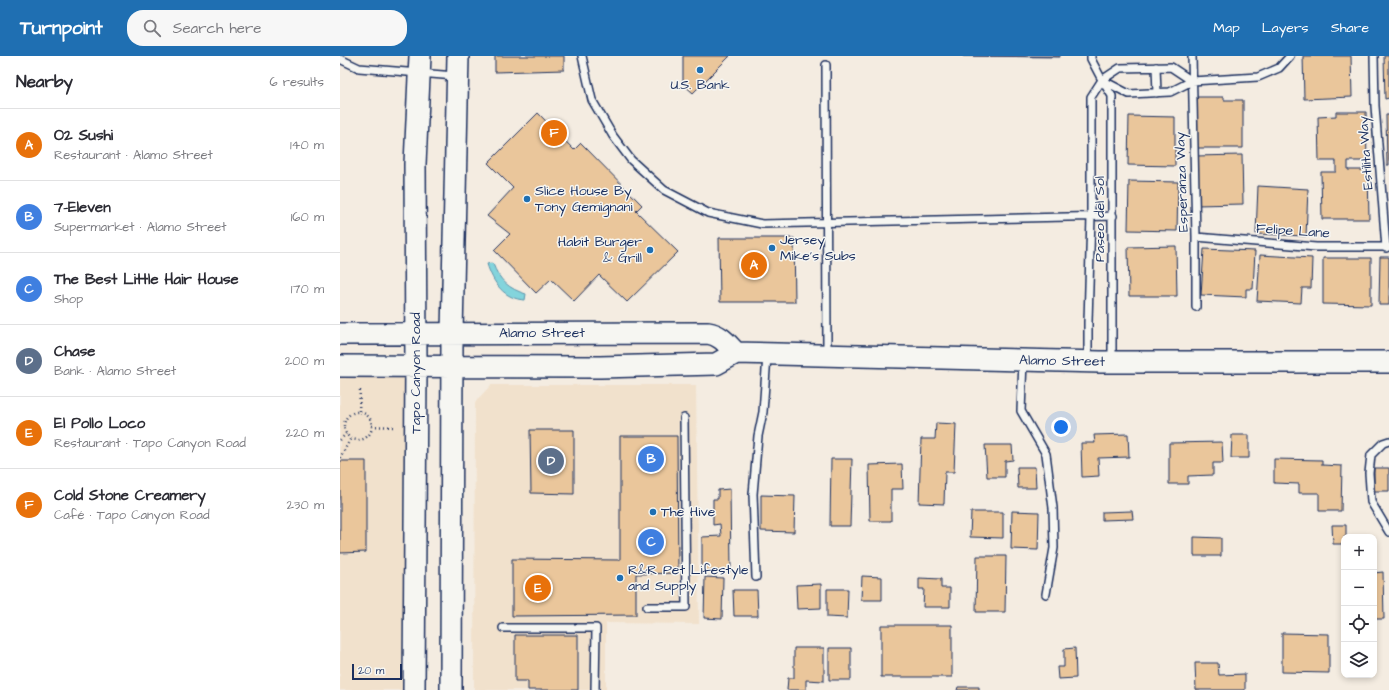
<!DOCTYPE html>
<meta charset="utf-8">
<style>
body{margin:0;font-family:"Architects Daughter",sans-serif;background:#f7f7f7;color:#2b2b33}
.controls{position:absolute;right:12px;bottom:12px;display:grid;overflow:hidden;border-radius:8px;box-shadow:0 2px 6px #0003}
.controls button{width:36px;height:36px;display:grid;place-items:center;padding:0;border:0;border-bottom:1px solid #e1e1e2;background:#fff;color:#2b2b33;font:20px sans-serif}
.scale{position:absolute;left:12px;bottom:10px;width:50px;box-sizing:border-box;padding-left:4px;border:2px solid #1b2f5e;border-top:0;font-size:11px;line-height:14px;white-space:nowrap;color:#1b2f5e;-webkit-text-stroke:3px #f6f6f2;paint-order:stroke}
.you{position:absolute;left:721px;top:371px;width:14px;height:14px;margin:-10px;border:3px solid #fff;border-radius:50%;background:#1a73e8;box-shadow:0 0 0 6px #1a73e833}
.badge{display:grid;place-items:center;width:26px;height:26px;border-radius:50%;background:#1f6fb2;color:#fff;font-size:13px;font-weight:700}
.pin{position:absolute;translate:-50% -50%;border:2px solid #fff;box-shadow:0 1px 4px #0006}
.list{margin:0;padding:0;list-style:none}
h2{display:flex;justify-content:space-between;align-items:center;height:52px;margin:0;padding:0 16px;font-size:17px}
h2 small{font-size:13px;font-weight:400;color:#7c7c81}
.list li{display:grid;grid-template-columns:26px 1fr auto;gap:12px;align-items:center;box-sizing:border-box;height:72px;padding:0 16px;border-top:1px solid #e1e1e2}
.list b{display:block;font-size:15px;white-space:nowrap}
.list p{margin:0;font-size:13px;white-space:nowrap;color:#7c7c81}
.list em{font-size:13px;font-style:normal;color:#7c7c81}
.icon{flex:none;width:22px;height:22px;fill:none;stroke:currentColor;stroke-width:2;stroke-linecap:round;stroke-linejoin:round}
.map{position:relative;flex:none;width:1049px;height:634px;overflow:hidden}
header{display:flex;align-items:center;gap:24px;box-sizing:border-box;height:56px;padding:0 20px;background:#1f6fb2;color:#fff}
header strong{font-size:19px}
nav{display:flex;gap:22px;margin-inline-start:auto;font-size:14px}
.search{width:280px;height:36px;background:#f7f7f7;display:flex;align-items:center;gap:10px;box-sizing:border-box;padding:0 14px;border-radius:16px;color:#7c7c81;font-size:15px}
main{display:flex}
aside{flex:1;background:#fff}
.map>svg:first-child{display:block}
.built{fill:#f1e1cc}
.water{fill:#83d4dc;stroke:#5992aa}
.building{fill:#eac69b;stroke:#1b2f5e}
.lines{fill:none;stroke-linecap:round;stroke-linejoin:round}
.lane-casing{stroke:#1b2f5e;stroke-width:10}
.secondary-casing{stroke:#1b2f5e;stroke-width:24}
.path{stroke:#1b2f5e;stroke-width:2.5;stroke-dasharray:1 3;stroke-linecap:butt}
.lane{stroke:#f6f6f2;stroke-width:7}
.secondary{stroke:#f6f6f2;stroke-width:21}
.poi-dot{fill:#1f6fb2;stroke:#f6f6f2;stroke-width:1.5}
.labels{text-anchor:middle;dominant-baseline:central;stroke-width:3;stroke-linejoin:round;paint-order:stroke}
.poi-label{font-size:14px;fill:#1b2f5e;stroke:#f6f6f2;text-anchor:start}
.street-label{font-size:14px;fill:#1b2f5e;stroke:#f6f6f2}
</style>
<header>
<strong>Turnpoint</strong>
<div class="search"><svg class="icon" aria-label="search" viewBox="0 0 24 24"><circle cx="10" cy="10" r="6"/><path d="M15 15l6 6"/></svg>Search here</div>
<nav><a>Map</a><a>Layers</a><a>Share</a></nav>
</header>
<main>
<aside>
<h2>Nearby<small>6 results</small></h2>
<ul class="list">
<li><span class="badge" style="background:#e8710a">A</span><div><b>O2 Sushi</b><p>Restaurant · Alamo Street</p></div><em>140 m</em></li>
<li><span class="badge" style="background:#3f7fe0">B</span><div><b>7-Eleven</b><p>Supermarket · Alamo Street</p></div><em>160 m</em></li>
<li><span class="badge" style="background:#3f7fe0">C</span><div><b>The Best Little Hair House</b><p>Shop</p></div><em>170 m</em></li>
<li><span class="badge" style="background:#5c6f8a">D</span><div><b>Chase</b><p>Bank · Alamo Street</p></div><em>200 m</em></li>
<li><span class="badge" style="background:#e8710a">E</span><div><b>El Pollo Loco</b><p>Restaurant · Tapo Canyon Road</p></div><em>220 m</em></li>
<li><span class="badge" style="background:#e8710a">F</span><div><b>Cold Stone Creamery</b><p>Café · Tapo Canyon Road</p></div><em>230 m</em></li>
</ul>
</aside>
<div class="map">
<svg width="1049" height="634" viewBox="0 0 1049 634">
<rect width="100%" height="100%" fill="#f4ece1"/>
<filter id="ink" filterUnits="userSpaceOnUse"><feTurbulence type="fractalNoise" baseFrequency=".025" numOctaves="2"/><feDisplacementMap in="SourceGraphic" scale="8" xChannelSelector="R" yChannelSelector="G"/><feConvolveMatrix kernelMatrix="1 2 1 2 8 2 1 2 1" color-interpolation-filters="sRGB"/></filter>
<g filter="url(#ink)">
<!-- built -->
<path class="built" d="M69,317L68,634H0V318Z
M151,329H356L359,568L266,567V634H134L135,346Z"/>
<!-- water -->
<path class="water" d="M151,207L153,208C159,224 169,233 186,238L185,244C164,243 153,227 147,208Z"/>
<!-- building -->
<path class="building" d="M155,0H224V14L155,16Z
M343,0H390L353,37L343,28Z
M623,0H720V1Z
M963,0H1011L1012,41L964,43Z
M1044,0H1049V42L1045,43Z
M855,41H884V44H903V92H855Z
M996,56H1026L1027,105H1008V114H1028L1029,163H982L981,116H996V105H979L978,61L996,60Z
M198,57L234,94L241,87L302,149L296,155L338,196L287,246L259,219L234,245L211,223L196,237L154,194L170,178L147,160L173,132L148,107Z
M1046,59H1049V109H1047Z
M789,60L835,61V110L788,109Z
M902,99L903,148L856,149L855,100Z
M789,125L838,126L837,175L788,174Z
M918,130L968,133L966,180L916,178Z
M379,182H454L455,246H380Z
M836,190L837,240H789L788,191Z
M864,193L915,195L913,233H906V241L861,239Z
M920,199L972,202L971,232H962L961,247L917,245Z
M1040,201H1049V249H1039Z
M983,202H1031V249L983,248Z
M596,367L616,368L614,416H605L604,448L579,447L581,383H595Z
M190,374H234V438L191,437Z
M788,378L789,401L758,402L759,420L742,421L741,387H755L754,379Z
M892,379H909V402H891Z
M280,380H337L338,517L296,518V559L172,560V503L280,504Z
M882,386L883,407H873V419L848,420V428H829V387Z
M645,389H672L673,404L665,405V421H647Z
M491,403H512L510,470H490Z
M934,403L982,404V409L1002,410L1001,455H979V437H959V428L934,427Z
M0,405H26V496L0,497Z
M562,408L563,433H551V465H530L529,409Z
M677,411H695L696,432H678Z
M1034,412H1049V435H1034Z
M390,433L391,515H362V481L381,480L380,468L373,469V443H378V434Z
M421,439L455,440L454,476L421,475Z
M672,455L699,456L698,494L671,493Z
M792,455L793,463L762,464V456Z
M631,456H663V482L630,481Z
M992,469H1006V481H1004V488H993Z
M854,481L881,482V500H854Z
M637,500H666L665,556H636Z
M1043,516L1044,563H1034V517Z
M522,520L542,521V544H521Z
M365,521L383,522L382,563L364,562Z
M579,522L601,523V532H610V551H583L584,533H579Z
M481,528V552L457,553L456,529Z
M487,533H508L507,562L487,561Z
M393,534H417L418,560H394Z
M541,569H612V621H541Z
M942,577L989,578V617L942,616Z
M175,579H238V634H188V625H175Z
M454,592H484V625L466,624V634H447L448,622H454Z
M489,592H511V624H489Z
M735,592L736,622L718,623L717,611H724V593Z
M855,607H878L879,619L905,618V634H856Z
M618,631H639V634H617Z"/>
<g class="lines">
<defs>
<path id="lane" d="M242,0L252,44L273,80L291,104L324,134L368,157L422,168L773,160
M751,0V3L762,24L772,40V304
M852,0L856,181V251
M1034,0L1035,50L1046,192
M0,3L19,12L115,20
M486,9L487,297
M816,11L817,37
M764,25L789,38L830,36L852,25L918,21L939,12L950,0
M856,181L976,191H1049
M683,305L681,355L706,398L713,452L714,492L706,538
M748,305V266L751,160V41L762,24L780,12L831,11L852,25
M1049,385L1043,387L1031,399L1029,417L1031,446L1049,476
M416,521L413,438L418,380L423,356L427,300
M307,551H346L344,362
M163,572H256L255,634"/>
<path id="secondary" d="M0,278L368,277C381,279 387,288 396,297
M0,310L260,311L376,308L396,297L760,306H1049
M74,634L76,310L75,108L80,0
M111,634L112,277L118,0"/>
</defs>
<!-- lane casing -->
<use href="#lane" class="lane-casing"/>
<!-- secondary casing -->
<use href="#secondary" class="secondary-casing"/>
<!-- path -->
<path class="path" d="M19,355L20,334
M4 370a14 14 0 1 1 28 0a14 14 0 1 1-28 0Z
M32,370L53,371
M0,384L6,378
M0,402L11,382"/>
<!-- lane -->
<use href="#lane" class="lane"/>
<!-- secondary -->
<use href="#secondary" class="secondary"/>
</g>
</g>
<!-- markers -->
<g class="poi-dot">
<circle cx="360" cy="14" r="4"/>
<circle cx="187" cy="143" r="4"/>
<circle cx="432" cy="192" r="4"/>
<circle cx="310" cy="194" r="4"/>
<circle cx="313" cy="456" r="4"/>
<circle cx="280" cy="522" r="4"/>
</g>
<g class="labels">
<!-- poi labels -->
<g class="poi-label">
<text x="360" y="29" text-anchor="middle">U.S. Bank</text>
<text x="195" y="135">Slice House By<tspan x="195" dy="16">Tony Gemignani</tspan></text>
<text x="440" y="184">Jersey<tspan x="440" dy="16">Mike's Subs</tspan></text>
<text x="302" y="186" text-anchor="end">Habit Burger<tspan x="302" dy="16">&amp; Grill</tspan></text>
<text x="321" y="456">The Hive</text>
<text x="288" y="514">R&amp;R Pet Lifestyle<tspan x="288" dy="16">and Supply</tspan></text>
</g>
<!-- street labels -->
<g class="street-label">
<text transform="translate(1026 97) rotate(-94)">Estilita Way</text>
<text transform="translate(842 126) rotate(-92)">Esperanza Way</text>
<text transform="translate(760 163) rotate(-90)">Paseo del Sol</text>
<text transform="translate(953 175) rotate(4)">Felipe Lane</text>
<text x="202" y="277">Alamo Street</text>
<text transform="translate(722 305) rotate(1)">Alamo Street</text>
<text transform="translate(76 317) rotate(-90)">Tapo Canyon Road</text>
</g>
</g>
</svg>
<div class="controls">
<button>+</button>
<button>−</button>
<button><svg class="icon" aria-label="locate" viewBox="0 0 24 24"><circle cx="12" cy="12" r="6"/><path d="M12 2v4M12 18v4M2 12h4M18 12h4"/></svg></button>
<button><svg class="icon" aria-label="layers" viewBox="0 0 24 24"><path d="M12 4l9 5-9 5-9-5zM3 14l9 5 9-5"/></svg></button>
</div>
<div class="scale">20 m</div>
<div class="you"></div>
<div class="pin badge" style="left:414px;top:209px;background:#e8710a">A</div>
<div class="pin badge" style="left:311px;top:403px;background:#3f7fe0">B</div>
<div class="pin badge" style="left:311px;top:486px;background:#3f7fe0">C</div>
<div class="pin badge" style="left:211px;top:405px;background:#5c6f8a">D</div>
<div class="pin badge" style="left:198px;top:532px;background:#e8710a">E</div>
<div class="pin badge" style="left:214px;top:77px;background:#e8710a">F</div>
</div>
</main>
